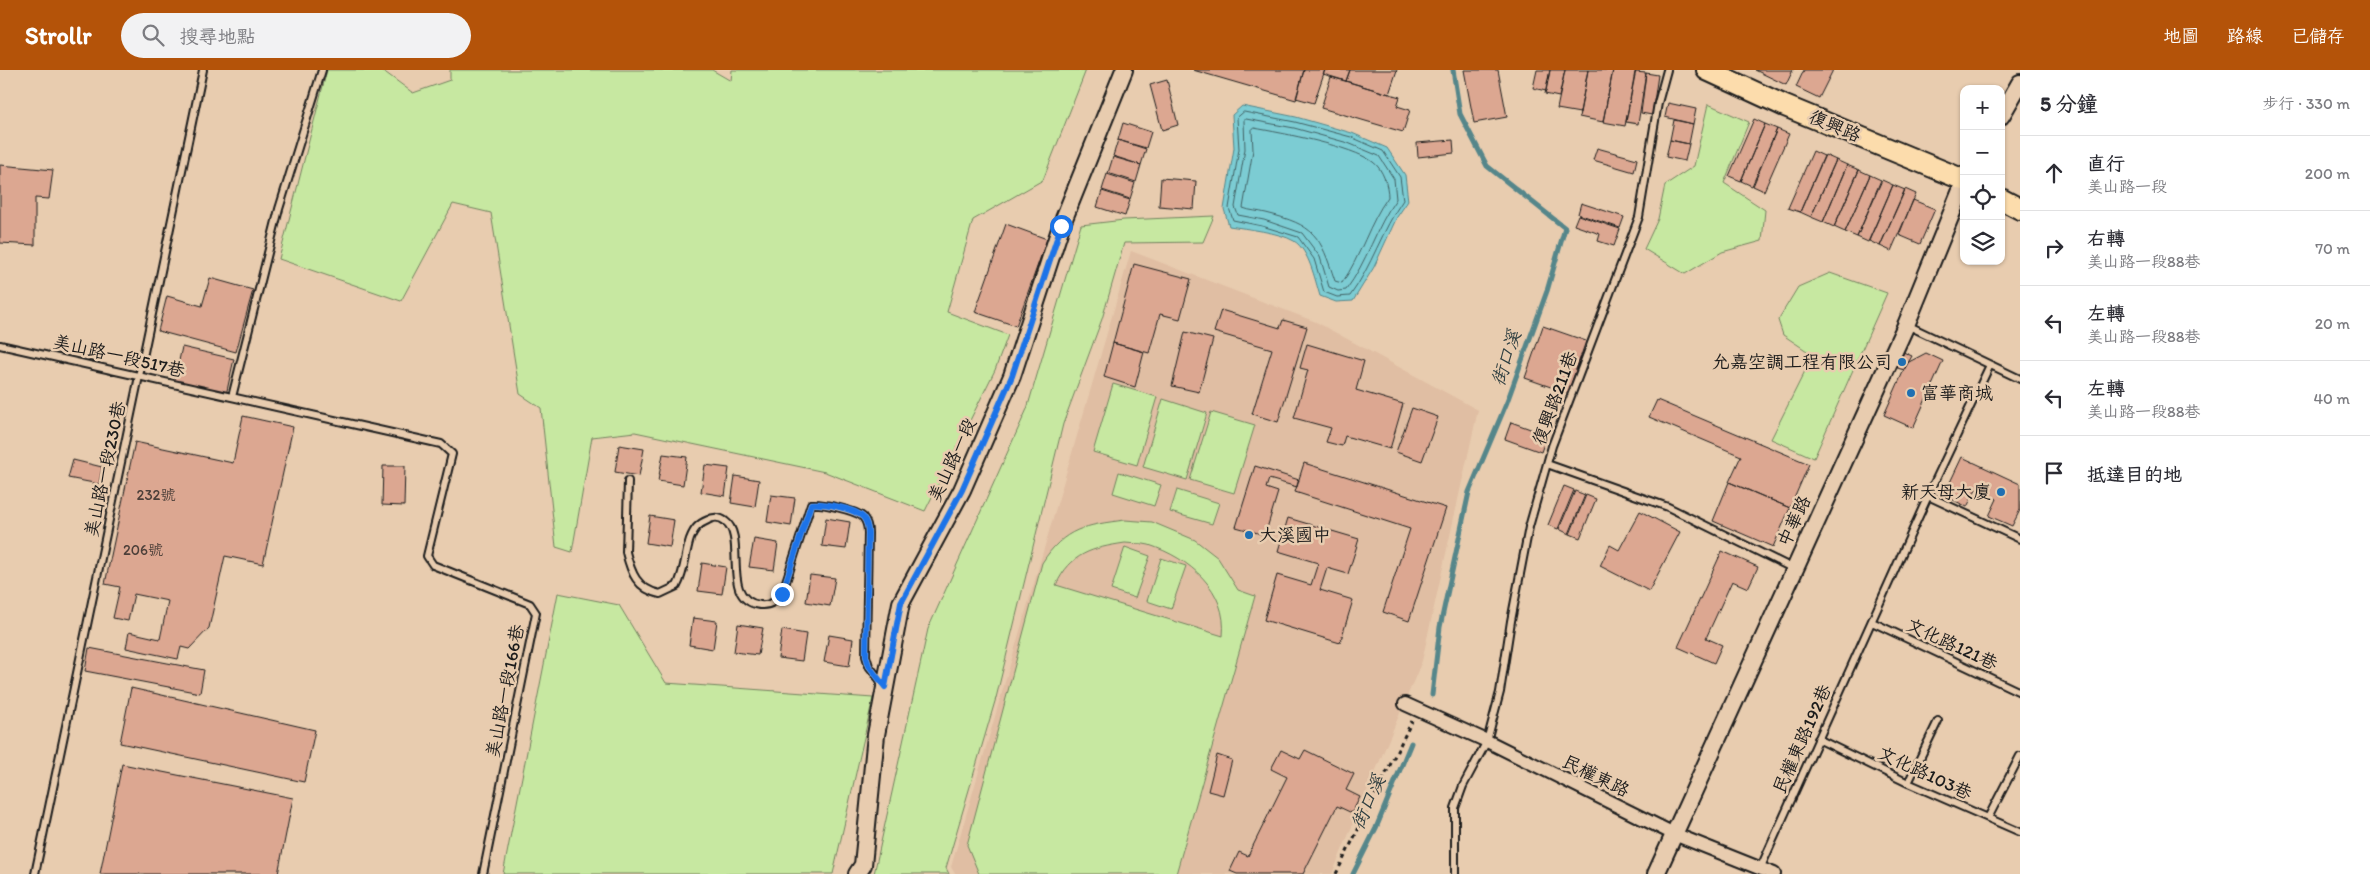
<!DOCTYPE html>
<html lang="zh-TW">
<meta charset="utf-8">
<style>
body{margin:0;font-family:Itim,"LXGW WenKai TC",sans-serif;background:#f2f2f3;color:#2b2b33}
.controls{position:absolute;right:15px;top:15px;display:grid;overflow:hidden;border-radius:10px;box-shadow:0 1px 4px #0004}
.controls button{width:45px;height:45px;display:grid;place-items:center;padding:0;border:0;border-bottom:1px solid #e1e1e2;background:#fff;color:#2b2b33;font:25px sans-serif}
.stop{position:absolute;width:15px;height:15px;margin:-11px;border:4px solid #1a73e8;border-radius:50%;background:#fff}
.stop.end{background:#1a73e8;border-color:#fff;box-shadow:0 1px 5px #0008}
.list{margin:0;padding:0;list-style:none}
h2{display:flex;justify-content:space-between;align-items:center;height:65px;margin:0;padding:0 20px;font-size:21px}
h2 small{font-size:16px;font-weight:400;color:#7c7c81}
.list li{display:grid;grid-template-columns:32px 1fr auto;gap:15px;align-items:center;box-sizing:border-box;height:75px;padding:0 20px;border-top:1px solid #e1e1e2}
.list b{display:block;font-size:19px;white-space:nowrap}
.list p{margin:0;font-size:16px;white-space:nowrap;color:#7c7c81}
.list em{font-size:16px;font-style:normal;color:#7c7c81}
.icon{flex:none;width:28px;height:28px;fill:none;stroke:currentColor;stroke-width:2;stroke-linecap:round;stroke-linejoin:round}
.map{position:relative;flex:none;width:2020px;height:804px;overflow:hidden}
header{display:flex;align-items:center;gap:30px;box-sizing:border-box;height:70px;padding:0 25px;background:#b45309;color:#fff}
header strong{font-size:24px}
nav{display:flex;gap:28px;margin-inline-start:auto;font-size:18px}
.search{width:350px;height:45px;background:#f2f2f3;display:flex;align-items:center;gap:12px;box-sizing:border-box;padding:0 18px;border-radius:28px;color:#7c7c81;font-size:19px}
main{display:flex}
aside{flex:1;background:#fff}
.map>svg:first-child{display:block}
.built{fill:#e0bea3}
.green{fill:#c7e8a1;stroke:#72825e;fill-rule:evenodd}
.water{fill:#7bccd3;stroke:#55868a}
.lines{fill:none;stroke-linecap:round;stroke-linejoin:round}
.shore{stroke:#426265;stroke-width:1}
.stream{stroke:#55868a;stroke-width:5}
.building{fill:#dca791;stroke:#1c1c1c}
.service-casing{stroke:#1c1c1c;stroke-width:10}
.minor-casing{stroke:#1c1c1c;stroke-width:16}
.tertiary-casing{stroke:#1c1c1c;stroke-width:20}
.primary-casing{stroke:#1c1c1c;stroke-width:24}
.path{stroke:#1c1c1c;stroke-width:3;stroke-dasharray:4 4;stroke-linecap:butt}
.service{stroke:#e8ccaf;stroke-width:6}
.minor{stroke:#e8ccaf;stroke-width:12}
.tertiary{stroke:#e8ccaf;stroke-width:16}
.primary{stroke:#fcdcac;stroke-width:20}
.route{stroke:#1a73e8;stroke-width:6}
.poi-dot{fill:#1f6fb2;stroke:#e8ccaf;stroke-width:2}
.labels{text-anchor:middle;dominant-baseline:central;stroke-width:5;stroke-linejoin:round;paint-order:stroke}
.number-label{font-size:15px;fill:#4c3f39}
.street-label{font-size:18px;fill:#1c1c1c;stroke:#e8ccaf}
.poi-label{font-size:18px;fill:#1c1c1c;stroke:#e8ccaf;text-anchor:end}
.water-label{font-size:19px;font-style:italic;fill:#2f3f41;stroke:#e8ccaf}
</style>
<header>
<strong>Strollr</strong>
<div class="search"><svg class="icon" aria-label="search" viewBox="0 0 24 24"><circle cx="10" cy="10" r="6"/><path d="M15 15l6 6"/></svg>搜尋地點</div>
<nav><a>地圖</a><a>路線</a><a>已儲存</a></nav>
</header>
<main>
<div class="map">
<svg width="2020" height="804" viewBox="0 0 2020 804">
<rect width="100%" height="100%" fill="#e8ccaf"/>
<filter id="ink" filterUnits="userSpaceOnUse"><feTurbulence type="fractalNoise" baseFrequency=".02" numOctaves="2"/><feDisplacementMap in="SourceGraphic" scale="10" xChannelSelector="R" yChannelSelector="G"/><feConvolveMatrix kernelMatrix="1 2 1 2 8 2 1 2 1" color-interpolation-filters="sRGB"/></filter>
<g filter="url(#ink)">
<!-- built -->
<path class="built" d="M1131,181L1316,252L1478,340L1422,591L1332,804H955L951,797Z"/>
<!-- green -->
<path class="green" d="M327,0H382L413,23L450,10V0H712L731,11L732,0H1086L1043,110L973,150L947,242L1008,265L995,300L925,441L825,402L635,362L592,367L572,482L556,477L541,338L520,324L491,143L453,134L401,231L279,189Z
M1708,34L1749,52L1724,113L1765,140L1762,171L1722,182L1685,204L1644,179L1658,149L1665,115L1694,96Z
M1214,146L1203,172L1124,173L1102,249L1063,354L996,628L946,798L949,804H874L928,559L1027,339L1081,155L1124,150Z
M1830,203L1887,223L1814,388L1771,369L1813,285L1783,265L1778,250L1798,217Z
M1113,314L1157,327L1137,395L1093,382Z
M1163,329L1207,343L1187,410L1143,397Z
M1211,342L1255,355L1234,423L1190,410Z
M1119,402L1161,415L1154,436L1113,423Z
M1177,420L1219,433L1212,454L1170,442Z
M1125,450L1152,452L1195,470L1218,488L1238,520L1255,526L1176,804H979L967,775L1042,493C1064,458 1086,455 1125,450ZM1125,473C1133,474 1142,473 1149,475C1189,488 1228,520 1223,566L1056,515C1071,483 1092,478 1125,473Z
M1125,477L1150,486L1135,528L1111,520Z
M1161,488L1186,496L1171,539L1147,531Z
M558,523L619,535L666,613L873,628L833,804H503Z"/>
<!-- water -->
<path class="water" d="M1242,36L1296,47L1352,63L1387,78L1405,105L1408,131L1397,147L1374,197L1353,231L1336,232L1320,226C1315,210 1309,180 1294,171C1279,162 1247,159 1229,156L1224,139L1234,78L1232,45Z"/>
<g class="lines">
<!-- shore -->
<path class="shore" d="M1244,42L1295,52L1351,67L1383,81L1400,107L1403,130C1382,160 1372,196 1350,226L1337,227L1324,222L1314,189L1298,167L1262,156L1233,150L1229,138L1239,79L1237,48Z
M1246,49L1294,58L1348,73L1379,86L1394,109L1396,129C1376,157 1367,192 1346,220L1338,221L1329,217L1320,187L1302,163L1264,150L1238,145L1235,137L1245,79L1244,51Z
M1254,58C1282,63 1352,76 1373,92C1383,99 1388,116 1388,127C1369,153 1361,186 1342,213L1335,211C1320,165 1315,155 1266,143C1259,141 1250,141 1243,138L1253,80L1252,60Z"/>
<!-- stream -->
<path class="stream" d="M1432,625L1440,557L1469,422L1507,332L1547,221L1565,158L1487,96L1460,44L1453,0
M1353,804L1376,758L1411,673"/>
</g>
<!-- building -->
<path class="building" d="M1193,0H1304L1296,30Z
M1304,0H1325L1314,33L1296,28Z
M1325,0H1350L1346,11L1323,4Z
M1350,0H1397L1389,24L1346,11Z
M1464,0H1498L1507,47L1474,53Z
M1537,0H1550L1546,21L1533,18Z
M1550,0H1565L1559,27L1545,24Z
M1565,0H1588L1580,43L1557,39Z
M1588,0H1613L1603,52L1579,47Z
M1613,0H1636L1625,56L1603,52Z
M1755,0H1793L1786,15Z
M1804,0H1833L1819,28L1796,17Z
M1635,2L1646,3L1638,54L1626,52Z
M1646,3L1658,5L1652,45L1641,43Z
M1331,7L1400,27L1397,36L1410,40L1403,62L1321,38Z
M1167,10L1178,55L1162,60L1150,15Z
M1668,33L1696,39L1693,54L1665,47Z
M1754,49L1765,54L1741,111L1729,106Z
M1674,50L1693,54L1689,74L1670,70Z
M1123,53L1151,62L1146,78L1118,70Z
M1765,54L1777,59L1752,116L1741,111Z
M1777,59L1789,64L1764,121L1753,116Z
M1118,70L1146,79L1141,95L1113,86Z
M1453,70L1454,83L1418,87L1417,73Z
M1670,70L1689,74L1685,91L1666,87Z
M1597,78L1637,89L1634,102L1593,90Z
M1813,81L1824,86L1800,142L1788,138Z
M1825,85L1836,90L1811,147L1800,142Z
M1113,87L1141,95L1136,112L1108,103Z
M1836,90L1847,95L1823,152L1811,147Z
M0,95L53,100L49,129L35,128V175L0,173Z
M1847,95L1859,100L1834,157L1823,152Z
M1859,100L1870,105L1845,162L1834,157Z
M1107,104L1135,113L1130,129L1102,120Z
M1870,105L1881,110L1857,167L1845,162Z
M1161,108L1196,111L1194,139L1159,136Z
M1882,110L1893,115L1868,172L1857,167Z
M1893,115L1905,120L1880,176L1869,171Z
M1905,119L1916,124L1891,181L1880,176Z
M1102,121L1130,130L1125,146L1097,137Z
M1913,130L1935,139L1920,174L1899,165Z
M1581,133L1624,147L1620,158L1578,144Z
M1578,145L1620,159L1614,176L1598,171L1600,164L1574,155Z
M1006,154L1047,169L1016,256L975,242Z
M1134,194L1191,209L1180,249L1160,244L1149,283L1113,273Z
M210,208L253,220L236,282L158,261L167,226L202,236Z
M1221,240L1280,258L1283,250L1307,257L1278,352L1252,344L1272,279L1214,262Z
M1543,256L1586,271L1568,323L1525,308Z
M1185,262L1213,269L1199,322L1172,316Z
M1113,273L1144,282L1135,317L1104,307Z
M1307,274L1364,291L1356,320L1403,334L1390,379L1345,366L1342,376L1326,372L1331,358L1294,348L1308,300L1300,298Z
M182,277L234,289L226,325L174,313Z
M1901,281L1912,286L1904,300L1894,297Z
M1926,283L1943,291L1913,358L1884,345L1907,293Z
M1657,330L1809,394L1790,438L1729,412L1741,386L1649,347Z
M1412,338L1438,347L1422,391L1396,382Z
M243,346L293,357L263,494L225,486L209,558L189,579L181,577L178,589L126,578L129,562L160,569L168,531L134,524L128,551L113,548L120,517L105,514L135,372L233,393Z
M1511,352L1547,365L1541,382L1505,369Z
M619,375L644,379L639,406L615,402Z
M663,384L687,387L683,415L658,411Z
M1962,387L2020,414V440L2012,456L1989,446L1997,429L1976,419L1967,437L1944,425Z
M73,390L102,397L99,414L68,408Z
M1304,393L1446,438L1409,551L1383,542L1410,459L1295,422Z
M705,395L729,398L725,426L701,422Z
M383,396H405L404,436L382,435Z
M1255,396L1299,410L1297,417L1269,409L1266,418L1278,422L1265,465L1236,457Z
M735,406L759,410L755,437L731,433Z
M1729,412L1790,438L1773,477L1713,451Z
M1564,416L1574,420L1558,459L1548,455Z
M1575,421L1585,425L1569,464L1559,459Z
M771,425L795,428L791,456L767,452Z
M1586,425L1596,429L1580,468L1570,464Z
M1640,441L1680,462L1649,521L1600,496L1610,475L1619,480Z
M650,446L674,450L670,477L646,473Z
M826,448L850,452L846,479L822,476Z
M1288,448L1359,469L1348,504L1327,498L1320,520L1353,530L1340,573L1264,550L1277,505L1311,515L1318,493L1278,481Z
M754,469L778,473L774,500L749,497Z
M1722,481L1758,497L1748,518L1732,511L1706,568L1722,575L1714,593L1678,577Z
M702,493L726,497L722,524L698,521Z
M810,505L835,508L830,536L806,532Z
M693,548L717,551L713,579L689,575Z
M738,554L763,558L758,585L734,582Z
M782,560L806,564L802,591L778,588Z
M829,565L853,569L849,596L824,592Z
M89,578L204,600L200,623L85,601Z
M131,618L315,660L304,712L120,673Z
M1281,680L1300,689L1305,680L1354,704L1346,720L1360,727L1352,743L1337,736L1303,804H1237L1230,801L1239,782L1248,786L1287,707L1271,699Z
M1217,685L1232,690L1223,725L1208,721Z
M122,694L293,728L278,804H100Z"/>
<g class="lines">
<defs>
<path id="service" d="M1907,255L2020,309
M0,275L441,374L452,384L427,486L433,495L530,534L536,543L483,804
M232,327L279,139L322,0
M1547,394L1668,437L1794,499
M628,411L626,482C631,503 637,519 660,524L677,516C685,501 685,484 690,469C694,459 698,454 708,450C713,447 720,447 725,451C748,467 719,530 760,535C770,536 776,531 782,524L811,434C822,433 855,440 863,447C867,452 868,457 868,463L866,586L869,596L883,614
M1928,426L2020,469
M1872,552L2020,622
M1818,669L1908,713L2020,762
M1908,713L1938,651
M1988,748L2020,686
M1760,799L1928,426L1990,295
M35,804L203,0
M1455,804V738L1463,716L1487,671L1500,622L1511,551L1529,457L1552,376L1639,147L1658,33L1667,0"/>
<path id="minor" d="M1405,634L1487,671L1674,764L1774,804"/>
<path id="tertiary" d="M2001,46L2020,13
M857,804L863,795L876,665L901,533L962,420L1012,306L1061,156L1124,0
M1656,804L1906,255L1964,113"/>
<path id="primary" d="M1707,0L1785,36L1964,110
M2001,129L2020,139"/>
</defs>
<!-- service casing -->
<use href="#service" class="service-casing"/>
<!-- minor casing -->
<use href="#minor" class="minor-casing"/>
<!-- tertiary casing -->
<use href="#tertiary" class="tertiary-casing"/>
<!-- primary casing -->
<use href="#primary" class="primary-casing"/>
<!-- path -->
<path class="path" d="M1336,804L1412,651"/>
<!-- service -->
<use href="#service" class="service"/>
<!-- minor -->
<use href="#minor" class="minor"/>
<!-- tertiary -->
<use href="#tertiary" class="tertiary"/>
<!-- primary -->
<use href="#primary" class="primary"/>
</g>
</g>
<g class="lines" filter="url(#ink)">
<!-- route -->
<path class="route" d="M782,524L811,434C824,433 853,438 863,447C867,452 868,457 868,463L866,586L869,596L885,617L901,533L962,420L1012,306L1061,156"/>
</g>
<!-- markers -->
<g class="poi-dot">
<circle cx="1902" cy="292" r="5"/>
<circle cx="1911" cy="323" r="5"/>
<circle cx="2001" cy="422" r="5"/>
<circle cx="1249" cy="465" r="5"/>
</g>
<g class="labels">
<!-- number labels -->
<g class="number-label">
<text x="156" y="425">232號</text>
<text x="143" y="480">206號</text>
</g>
<!-- street labels -->
<g class="street-label">
<text transform="translate(1835 56) rotate(23)">復興路</text>
<text transform="translate(119 286) rotate(13)">美山路一段517巷</text>
<text transform="translate(1555 328) rotate(-70)">復興路211巷</text>
<text transform="translate(952 390) rotate(-65)">美山路一段</text>
<text transform="translate(105 399) rotate(-78)">美山路一段230巷</text>
<text transform="translate(1794 451) rotate(-65)">中華路</text>
<text transform="translate(1952 574) rotate(25)">文化路121巷</text>
<text transform="translate(505 621) rotate(-79)">美山路一段166巷</text>
<text transform="translate(1802 669) rotate(-66)">民權東路192巷</text>
<text transform="translate(1925 703) rotate(25)">文化路103巷</text>
<text transform="translate(1596 706) rotate(26)">民權東路</text>
</g>
<!-- poi labels -->
<g class="poi-label">
<text x="1892" y="292">允嘉空調工程有限公司</text>
<text x="1921" y="323" text-anchor="start">富華商城</text>
<text x="1991" y="422">新天母大廈</text>
<text x="1259" y="465" text-anchor="start">大溪國中</text>
</g>
<!-- water labels -->
<g class="water-label">
<text transform="translate(1506 288) rotate(-72)">街口溪</text>
<text transform="translate(1368 732) rotate(-66)">街口溪</text>
</g>
</g>
</svg>
<div class="controls">
<button>+</button>
<button>−</button>
<button><svg class="icon" aria-label="locate" viewBox="0 0 24 24"><circle cx="12" cy="12" r="6"/><path d="M12 2v4M12 18v4M2 12h4M18 12h4"/></svg></button>
<button><svg class="icon" aria-label="layers" viewBox="0 0 24 24"><path d="M12 4l9 5-9 5-9-5zM3 14l9 5 9-5"/></svg></button>
</div>
<div class="stop" style="left:1061px;top:156px"></div>
<div class="stop end" style="left:782px;top:524px"></div>
</div>
<aside>
<h2>5 分鐘<small>步行 · 330 m</small></h2>
<ul class="list">
<li><svg class="icon" aria-label="ahead" viewBox="0 0 24 24"><path d="M12 20V5M6 11l6-6 6 6"/></svg><div><b>直行</b><p>美山路一段</p></div><em>200 m</em></li>
<li><svg class="icon" aria-label="right" viewBox="0 0 24 24"><path d="M7 20v-9h11M14 6l5 5-5 5"/></svg><div><b>右轉</b><p>美山路一段88巷</p></div><em>70 m</em></li>
<li><svg class="icon" aria-label="left" viewBox="0 0 24 24"><path d="M17 20v-9H6M10 6l-5 5 5 5"/></svg><div><b>左轉</b><p>美山路一段88巷</p></div><em>20 m</em></li>
<li><svg class="icon" aria-label="left" viewBox="0 0 24 24"><path d="M17 20v-9H6M10 6l-5 5 5 5"/></svg><div><b>左轉</b><p>美山路一段88巷</p></div><em>40 m</em></li>
<li><svg class="icon" aria-label="arrive" viewBox="0 0 24 24"><path d="M6 21V4h12l-3 4 3 4H6"/></svg><div><b>抵達目的地</b></div></li>
</ul>
</aside>
</main>
